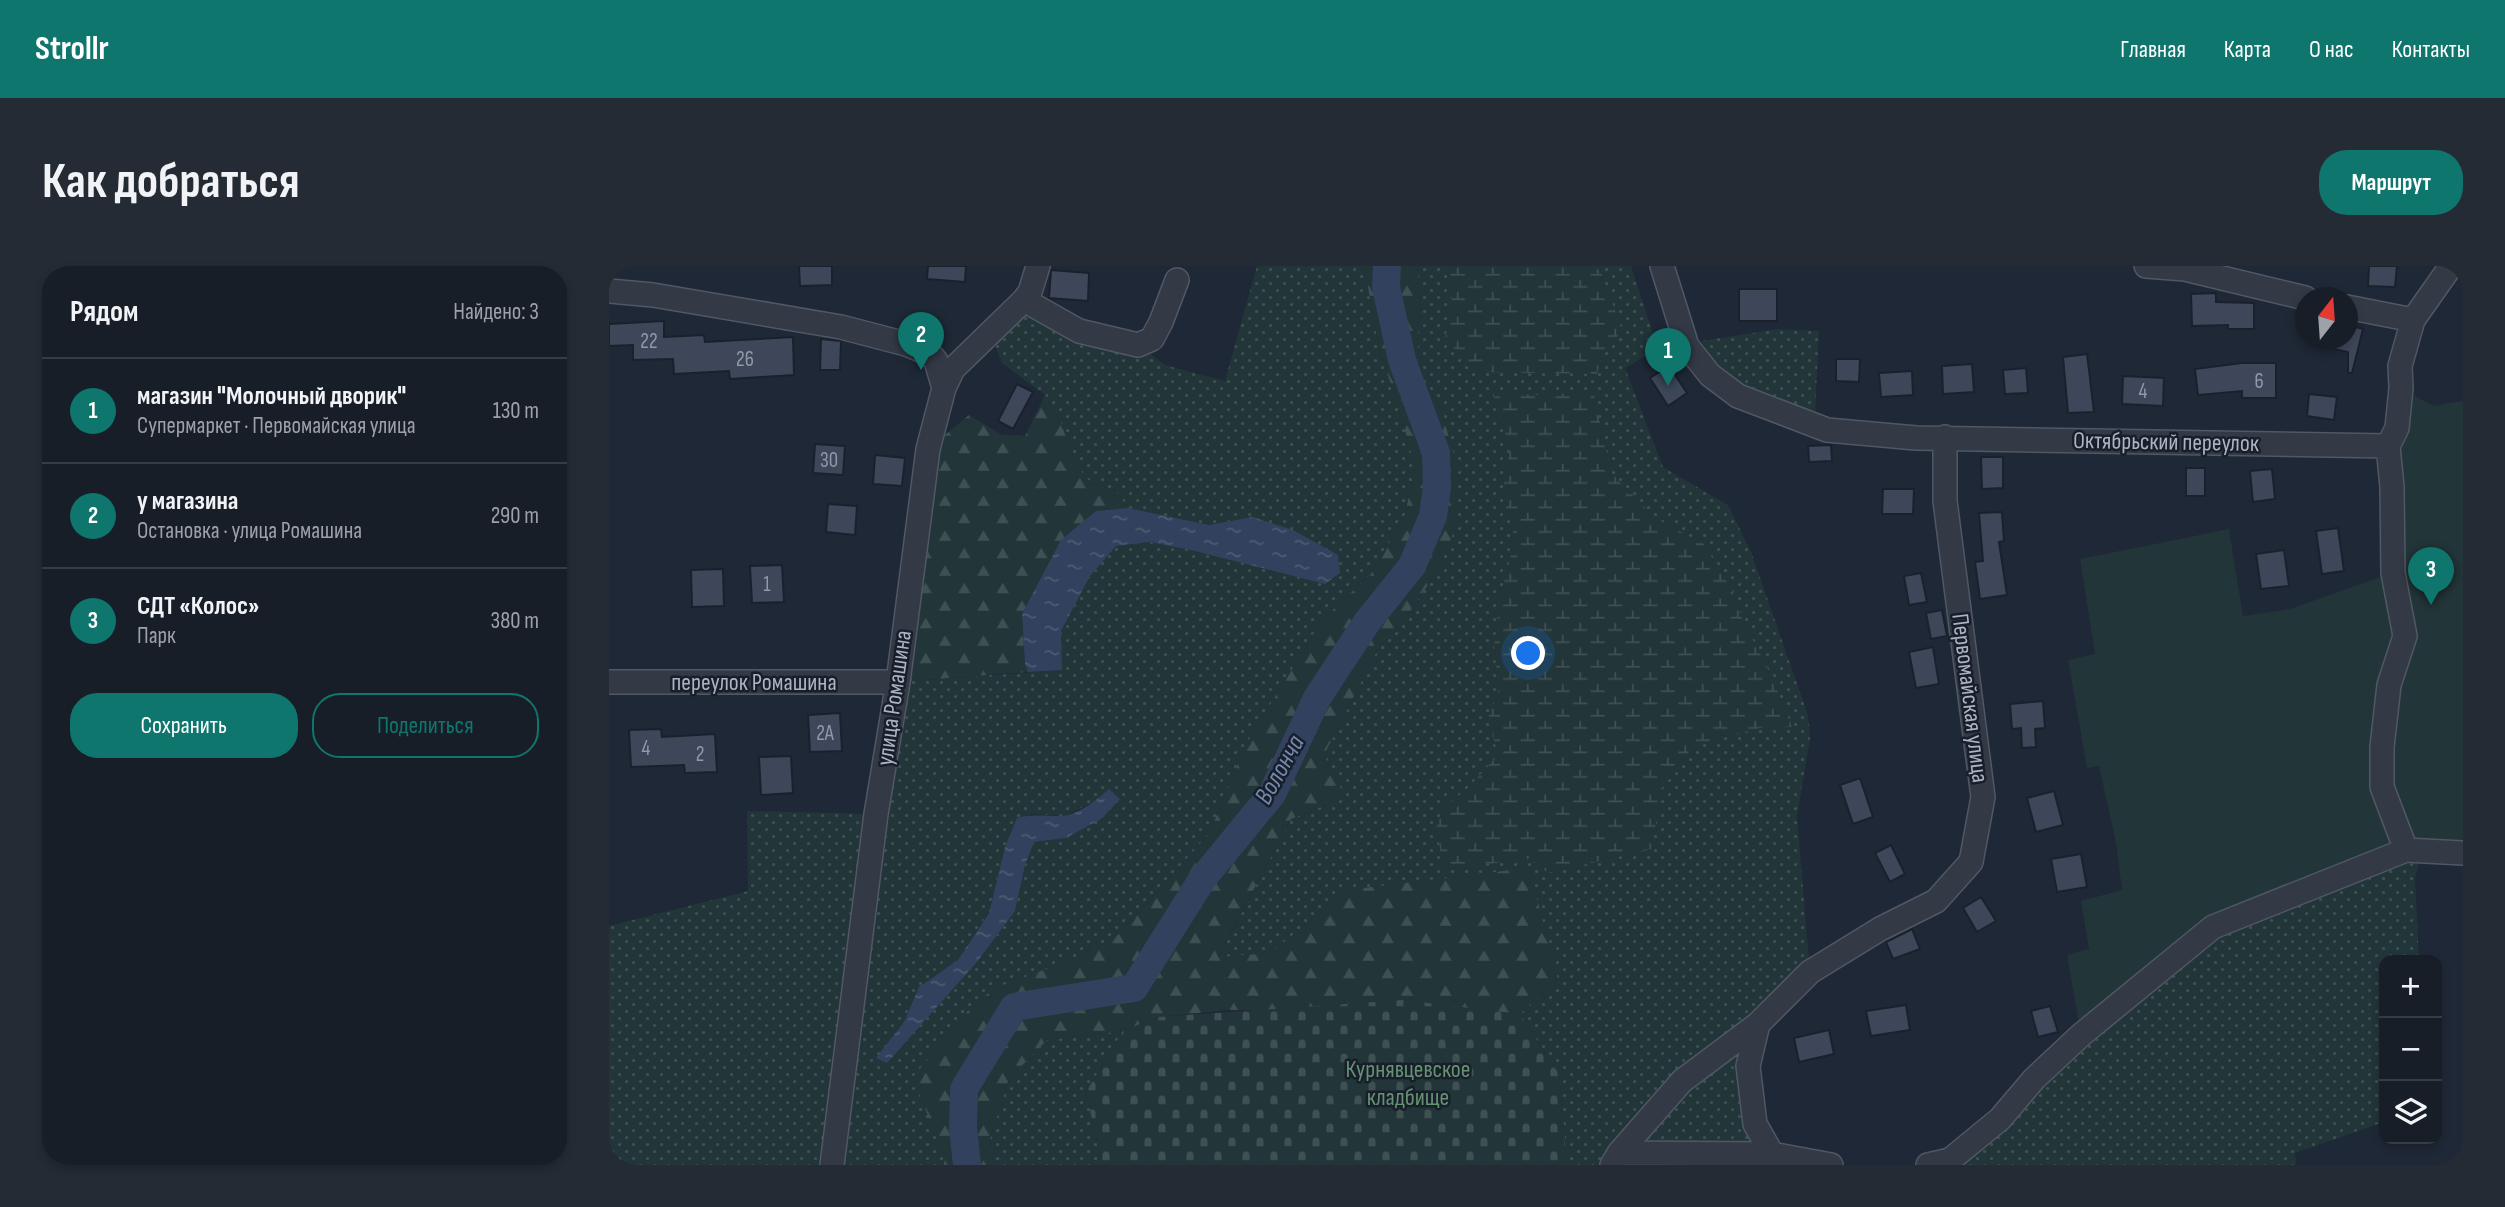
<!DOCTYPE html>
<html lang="ru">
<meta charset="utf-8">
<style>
body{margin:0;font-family:"Sofia Sans Condensed",sans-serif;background:#242b34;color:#f1f3f6}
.controls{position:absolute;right:21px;bottom:21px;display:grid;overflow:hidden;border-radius:14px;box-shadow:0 4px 10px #0003}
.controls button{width:63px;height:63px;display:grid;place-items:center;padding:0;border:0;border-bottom:2px solid #363c45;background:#171e28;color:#f1f3f6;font:35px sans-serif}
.compass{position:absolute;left:1686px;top:21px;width:63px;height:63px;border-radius:50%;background:#171e28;box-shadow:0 4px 10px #0003;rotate:17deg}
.you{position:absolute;left:920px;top:388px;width:24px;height:24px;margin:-18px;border:5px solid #fff;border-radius:50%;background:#1a73e8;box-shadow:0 0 0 10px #1a73e833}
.badge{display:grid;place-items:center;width:46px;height:46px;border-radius:50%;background:#0f766e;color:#fff;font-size:23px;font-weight:700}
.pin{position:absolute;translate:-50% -58px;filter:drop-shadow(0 2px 4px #0008)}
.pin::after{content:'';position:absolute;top:37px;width:24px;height:21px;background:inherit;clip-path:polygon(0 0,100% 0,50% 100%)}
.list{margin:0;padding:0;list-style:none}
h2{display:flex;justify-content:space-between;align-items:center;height:91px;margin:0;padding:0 28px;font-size:30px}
h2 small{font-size:23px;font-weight:400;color:#9ea2a8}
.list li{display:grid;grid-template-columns:46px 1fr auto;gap:21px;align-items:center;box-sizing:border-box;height:105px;padding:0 28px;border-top:2px solid #363c45}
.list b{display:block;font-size:26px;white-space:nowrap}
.list p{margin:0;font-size:23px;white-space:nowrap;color:#9ea2a8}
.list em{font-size:23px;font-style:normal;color:#9ea2a8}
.actions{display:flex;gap:14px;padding:21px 28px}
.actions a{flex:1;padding:16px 0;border:2px solid #0f766e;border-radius:28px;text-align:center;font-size:24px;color:#0f766e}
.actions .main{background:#0f766e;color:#fff}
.icon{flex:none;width:38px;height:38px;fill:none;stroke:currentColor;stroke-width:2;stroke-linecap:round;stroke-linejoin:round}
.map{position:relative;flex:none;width:1854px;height:899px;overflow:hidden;border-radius:28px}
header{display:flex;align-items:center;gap:42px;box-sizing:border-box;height:98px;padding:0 35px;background:#0f766e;color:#fff}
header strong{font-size:33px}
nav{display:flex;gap:38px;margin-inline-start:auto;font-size:24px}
.intro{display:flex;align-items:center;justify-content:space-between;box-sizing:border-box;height:168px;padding:0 42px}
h1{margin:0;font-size:49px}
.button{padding:18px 32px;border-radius:28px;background:#0f766e;color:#fff;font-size:24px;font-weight:700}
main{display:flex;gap:42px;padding:0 42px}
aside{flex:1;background:#171e28;border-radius:28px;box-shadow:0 4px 10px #0003}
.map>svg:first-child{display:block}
.grass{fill:url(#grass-dots);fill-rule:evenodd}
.forest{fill:url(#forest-firs)}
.wetland{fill:url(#wetland-marsh)}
.cemetery{fill:url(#cemetery-stones)}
.garden{fill:#223538}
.water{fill:url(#water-ripples)}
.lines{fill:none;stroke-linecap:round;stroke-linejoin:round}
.river{stroke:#32425e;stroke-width:28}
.building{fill:#3d4759;stroke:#1a212d;stroke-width:2}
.minor-casing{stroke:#505765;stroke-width:26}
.minor{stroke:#333a46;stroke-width:23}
.labels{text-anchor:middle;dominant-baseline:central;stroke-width:5;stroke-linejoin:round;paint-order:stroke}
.number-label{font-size:21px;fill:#9099a9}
.street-label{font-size:24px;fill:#acb4c4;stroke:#181f2b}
.park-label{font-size:24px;fill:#659372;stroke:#181f2b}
.water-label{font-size:26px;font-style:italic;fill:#7489ac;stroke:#181f2b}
</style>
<header>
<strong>Strollr</strong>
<nav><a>Главная</a><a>Карта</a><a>О нас</a><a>Контакты</a></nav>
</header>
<div class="intro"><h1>Как добраться</h1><a class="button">Маршрут</a></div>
<main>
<aside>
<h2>Рядом<small>Найдено: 3</small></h2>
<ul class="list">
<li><span class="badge">1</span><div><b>магазин &quot;Молочный дворик&quot;</b><p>Супермаркет · Первомайская улица</p></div><em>130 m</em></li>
<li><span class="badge">2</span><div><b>у магазина</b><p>Остановка · улица Ромашина</p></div><em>290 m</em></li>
<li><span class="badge">3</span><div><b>СДТ «Колос»</b><p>Парк</p></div><em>380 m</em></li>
</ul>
<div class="actions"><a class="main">Сохранить</a><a>Поделиться</a></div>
</aside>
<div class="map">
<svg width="1854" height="899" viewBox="0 0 1854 899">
<defs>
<pattern id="grass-dots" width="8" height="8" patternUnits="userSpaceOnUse" patternTransform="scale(1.75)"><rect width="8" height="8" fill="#223538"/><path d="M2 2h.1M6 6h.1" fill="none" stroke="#3f5053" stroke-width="1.8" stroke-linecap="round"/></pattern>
<pattern id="forest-firs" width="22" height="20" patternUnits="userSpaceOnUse" patternTransform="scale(1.75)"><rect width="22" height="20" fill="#223538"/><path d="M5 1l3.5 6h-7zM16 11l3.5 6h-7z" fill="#3f5053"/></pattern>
<pattern id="wetland-marsh" width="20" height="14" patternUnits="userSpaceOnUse" patternTransform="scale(1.75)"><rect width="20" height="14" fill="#223538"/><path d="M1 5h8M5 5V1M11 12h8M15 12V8" fill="none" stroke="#3f5053"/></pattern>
<pattern id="cemetery-stones" width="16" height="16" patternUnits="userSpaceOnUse" patternTransform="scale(1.75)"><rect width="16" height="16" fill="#223538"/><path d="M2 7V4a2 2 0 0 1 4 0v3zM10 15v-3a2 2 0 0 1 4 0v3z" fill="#3f5053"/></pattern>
<pattern id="water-ripples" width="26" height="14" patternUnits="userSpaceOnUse" patternTransform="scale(1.75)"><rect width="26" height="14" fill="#32425e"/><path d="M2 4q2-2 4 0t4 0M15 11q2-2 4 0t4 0" fill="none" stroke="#4d5b73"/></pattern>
</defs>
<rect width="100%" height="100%" fill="#1f2836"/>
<!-- grass -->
<path class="grass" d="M648,0H755L771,87L787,133L806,200L796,249L762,308L713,354L636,480L600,568L506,672L459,695L335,892V899H0V660L139,625L138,545L267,548L289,416L453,404L452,365L481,310L507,280L540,276L582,284L643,251L600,259L519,242L506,224L483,218L468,201L452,157L436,129L393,97L381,67L415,34L529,79L556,99L616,115ZM500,523L492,553L457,572L425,576L416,599L406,645L368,696L268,792L295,756L310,721L349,694L380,646L396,581L422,548L455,550L487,535Z
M808,0H1022L1049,83L1016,102L1054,201L1119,239L1142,286L1199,449L1201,473L1188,550L1201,706L1149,758L1139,800L1163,888L1222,899H958L950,808L911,748L949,713L739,624L662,687L609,692L682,553L736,531L715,489L769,383L795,354L829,304L831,141L813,112L808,74L812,39Z
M1169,63L1210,65L1206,147C1155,138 1118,121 1092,75Z
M1813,584L1806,612L1810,694H1775V856L1686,887L1687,899H1319L1604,661Z
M514,765L477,826L493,899H384L381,873L400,813L438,774Z"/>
<!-- forest -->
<path class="forest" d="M755,0H808L812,39L808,74L813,112L831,141L848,199L847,261L829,304L795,354L769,383L715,489L736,531L682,553L609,691L662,687L738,624L920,602L949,713L911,748L889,746L620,744L549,751L514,765L438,774L400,813L381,873L384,899H335V892L304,811L362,741L386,722L459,695L506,672L600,568L636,480L713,354L762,308L796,249L806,200L787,133L771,87Z
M436,129L452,157L468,201L483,218L506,224L519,242L487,245L413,348L416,398L419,406L289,416L319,183L360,149L393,169L416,170Z"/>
<!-- wetland -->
<path class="wetland" d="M838,0H985L992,6L1013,64L993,91L988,108L875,106L857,96L836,72L843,35Z
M984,126L1003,208L1046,252L1095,278L1123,324L1135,357L1160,405L1183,461L1151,462L1084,480L1052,524L1043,583L939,607L920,593C891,595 864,602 835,603L827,562L834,542L858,523L889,489L879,452L890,424L885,381L891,332L906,273L893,226L901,183L884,127L928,129Z"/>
<!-- cemetery -->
<path class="cemetery" d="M794,734L911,748L950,808L958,899H493L477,826L514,765L549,751Z"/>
<!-- garden -->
<path class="garden" d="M1792,122L1824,140L1854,135V587L1813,584L1604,661L1472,769L1458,689L1480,683L1472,635L1513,624L1507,577L1490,500L1478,502L1459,394L1486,388L1471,293L1620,263L1634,350L1681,343L1783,307Z"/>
<!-- water -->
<path class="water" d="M519,242L600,259L643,251L684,264L729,289L731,307L716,318L582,284L540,276L507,280L481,310L452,365L453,404L419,406L416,398L413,348L452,274L487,245Z
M500,523L511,533L492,553L457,572L425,576L416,599L406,645L368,696L278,797L267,792L295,756L310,721L349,694L380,647L396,581L408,552C423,548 436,550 452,550C469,549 488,534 500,523Z"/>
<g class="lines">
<!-- river -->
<path class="river" d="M358,899L354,862L355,823L405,741L525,722L594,612L663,528L708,432L758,356L803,300L824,250L828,221L827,187L793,94L777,21L778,0"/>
</g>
<!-- building -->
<path class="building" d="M190,0H223V19L191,20Z
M319,0H357L356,16L318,13Z
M1760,0H1788L1786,21L1759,20Z
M442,4L480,7L479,35L440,32Z
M1130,23H1168V55H1130Z
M1607,27V36L1645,37V63H1619V59L1583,60L1582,28Z
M55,55V71L95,69L96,76L184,71L185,109L121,113L120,105L65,108L64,93L24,94V79L0,80V58Z
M1739,59L1754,63L1743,107H1739V86L1707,79L1708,74H1739Z
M212,73L232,75L231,104H211Z
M1478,88L1485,146L1459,147L1454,91Z
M1227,93H1251L1250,116L1227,115Z
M1633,97H1667V132H1633V125L1589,129L1586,103Z
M1363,98L1365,126L1334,128L1333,100Z
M1060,100L1078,127L1059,140L1041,112Z
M1417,102L1419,127L1396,128L1394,104Z
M1303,105L1304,129L1272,131L1270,107Z
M1514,110L1555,112L1554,140L1513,138Z
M408,118L424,126L404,163L389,155Z
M1700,128L1728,131L1725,154L1698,150Z
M206,178L236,180L234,209L204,207Z
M1222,179L1223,195L1200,196L1199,180Z
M266,189L296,192L293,220L264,218Z
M1372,191H1394V222L1373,223Z
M1577,202H1596V230H1577Z
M1663,203L1666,233L1644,236L1641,205Z
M1274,223H1305L1304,248H1273Z
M219,238L248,240L246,269L217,266Z
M1393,246L1395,275L1390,276L1398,329L1371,333L1366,296L1374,295L1370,247Z
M1729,262L1735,305L1713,308L1707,265Z
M1675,284L1680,320L1652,323L1647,288Z
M173,299L175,336L143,337L141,300Z
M114,303L115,340L83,341L82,304Z
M1312,307L1318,336L1300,339L1295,310Z
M1333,344L1338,370L1322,373L1317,347Z
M1324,381L1330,418L1307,422L1300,386Z
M1434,435L1436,462L1426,463L1427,481L1413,482L1412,462L1403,463L1401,438Z
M231,447L233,485L201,486L199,449Z
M52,463L53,471L106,468L108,506L76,507L75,499L22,501L20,464Z
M182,490L184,527L152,529L150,491Z
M1251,512L1264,551L1244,558L1231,519Z
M1445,525L1454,559L1427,566L1418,532Z
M1282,579L1296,608L1281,616L1266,587Z
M1472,588L1478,621L1448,626L1442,593Z
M1372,631L1387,655L1368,666L1354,642Z
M1303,663L1311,683L1284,693L1277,676Z
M1297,739L1301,764L1262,770L1257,745Z
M1441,740L1449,766L1429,771L1422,745Z
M1220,764L1225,788L1190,796L1185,772Z"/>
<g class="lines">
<defs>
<path id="minor" d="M1053,0L1078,80L1101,109L1129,130L1218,164L1307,172L1779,180
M1537,0L1576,3L1696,32
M0,25L44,29L232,61L297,78L321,88L327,95L335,122
M415,34L470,65L529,79L543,73L552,56L568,14
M1738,41L1804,54
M0,416H289
M1797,584L1773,521V481L1780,419L1796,370L1784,307L1783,221L1779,180L1788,162L1792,122L1791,100L1804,54L1842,0
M1149,758L1139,800L1146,858L1163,888
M1010,887L1163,888L1222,899
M223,899L267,548L289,416L319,183L335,122L344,103L415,34L421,26L429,0
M1003,899L1010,887L1073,815L1149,758L1201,706L1271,663L1327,635L1362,596L1374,531L1336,235V171
M1319,899L1341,894L1391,853L1425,813L1472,769L1604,661L1797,584L1854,587"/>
</defs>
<!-- minor casing -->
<use href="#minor" class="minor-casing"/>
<!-- minor -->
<use href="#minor" class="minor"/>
</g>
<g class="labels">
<!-- number labels -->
<g class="number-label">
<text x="40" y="75">22</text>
<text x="136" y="93">26</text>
<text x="1650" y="115">6</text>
<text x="1534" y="125">4</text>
<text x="220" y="194">30</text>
<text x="158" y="318">1</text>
<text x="216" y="467">2А</text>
<text x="37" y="482">4</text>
<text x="91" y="488">2</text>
</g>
<!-- street labels -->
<g class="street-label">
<text transform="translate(1557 176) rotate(1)">Октябрьский переулок</text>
<text x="145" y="416">переулок Ромашина</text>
<text transform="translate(285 432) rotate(-82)">улица Ромашина</text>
<text transform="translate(1361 432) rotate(83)">Первомайская улица</text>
</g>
<!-- park labels -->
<g class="park-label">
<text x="799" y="803">Курнявцевское<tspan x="799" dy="28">кладбище</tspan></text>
</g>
<!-- water labels -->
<g class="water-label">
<text transform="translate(671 504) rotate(-61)">Волонча</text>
</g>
</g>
</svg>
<div class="controls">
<button>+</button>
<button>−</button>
<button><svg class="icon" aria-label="layers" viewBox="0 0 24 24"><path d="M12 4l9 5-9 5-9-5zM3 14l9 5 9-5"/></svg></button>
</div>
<svg class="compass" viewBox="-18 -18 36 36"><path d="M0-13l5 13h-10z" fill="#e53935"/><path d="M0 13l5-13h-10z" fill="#9ea2a8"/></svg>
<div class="you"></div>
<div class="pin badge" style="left:1059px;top:120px">1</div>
<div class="pin badge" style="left:312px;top:104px">2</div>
<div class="pin badge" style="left:1822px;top:339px">3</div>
</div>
</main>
